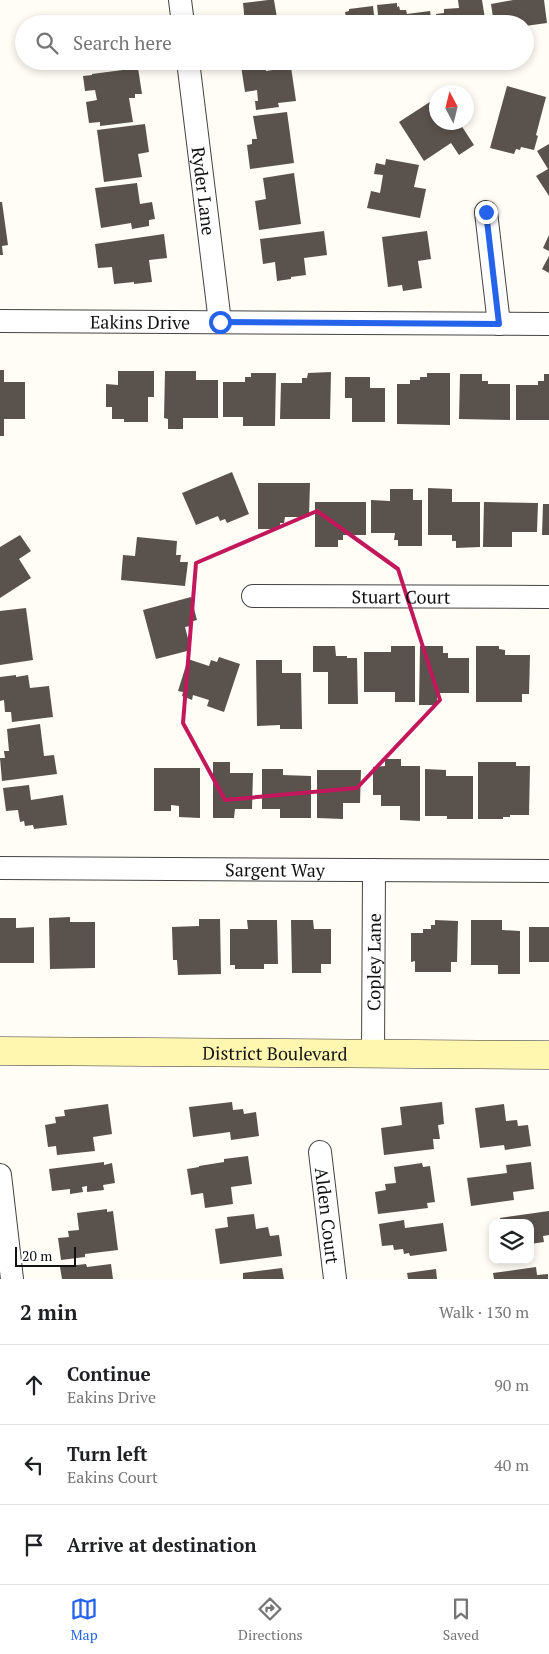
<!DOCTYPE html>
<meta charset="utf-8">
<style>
body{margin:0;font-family:"PT Serif",serif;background:#f6f6f6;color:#202124}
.controls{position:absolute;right:15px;bottom:15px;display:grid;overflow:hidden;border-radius:10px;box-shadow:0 2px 8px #0003}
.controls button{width:45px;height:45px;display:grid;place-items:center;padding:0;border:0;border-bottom:1px solid #e0e0e0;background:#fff;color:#202124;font:25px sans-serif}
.compass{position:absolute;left:429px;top:85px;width:45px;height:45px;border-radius:50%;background:#fff;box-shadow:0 2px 8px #0003;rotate:353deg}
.scale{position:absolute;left:15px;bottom:12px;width:61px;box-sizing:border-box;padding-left:5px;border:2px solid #111;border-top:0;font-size:14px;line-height:18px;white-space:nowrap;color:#111;-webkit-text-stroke:4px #fff;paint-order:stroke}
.stop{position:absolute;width:15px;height:15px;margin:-11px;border:4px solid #2563eb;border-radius:50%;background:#fff}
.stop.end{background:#2563eb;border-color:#fff;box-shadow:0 1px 5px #0008}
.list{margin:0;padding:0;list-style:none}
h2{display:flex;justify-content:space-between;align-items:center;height:65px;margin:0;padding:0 20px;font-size:21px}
h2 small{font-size:16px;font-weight:400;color:#757577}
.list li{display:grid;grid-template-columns:32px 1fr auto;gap:15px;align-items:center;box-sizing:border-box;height:80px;padding:0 20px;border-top:1px solid #e0e0e0}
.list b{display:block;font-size:19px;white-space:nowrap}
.list p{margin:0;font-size:16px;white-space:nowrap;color:#757577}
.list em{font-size:16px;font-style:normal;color:#757577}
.icon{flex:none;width:28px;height:28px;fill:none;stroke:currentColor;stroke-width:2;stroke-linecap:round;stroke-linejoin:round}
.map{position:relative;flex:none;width:549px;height:1279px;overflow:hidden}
.search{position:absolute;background:#fff;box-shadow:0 2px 8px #0003;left:15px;right:15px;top:15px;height:55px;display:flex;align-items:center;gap:12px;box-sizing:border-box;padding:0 18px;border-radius:28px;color:#757577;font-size:19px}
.sheet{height:305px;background:#fff}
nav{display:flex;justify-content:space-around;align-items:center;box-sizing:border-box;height:70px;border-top:1px solid #e0e0e0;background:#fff;font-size:14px;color:#757577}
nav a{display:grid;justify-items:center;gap:2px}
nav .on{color:#2563eb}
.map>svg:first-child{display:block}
.building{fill:#5a524d}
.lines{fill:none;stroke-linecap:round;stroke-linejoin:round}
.street-casing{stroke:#444;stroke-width:24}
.secondary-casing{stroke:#333;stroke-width:29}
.street{stroke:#fff;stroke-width:22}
.secondary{stroke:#fff6b0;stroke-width:28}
.route{stroke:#2563eb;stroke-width:6}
.marked{fill:none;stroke:#c2185b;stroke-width:4;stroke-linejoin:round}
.labels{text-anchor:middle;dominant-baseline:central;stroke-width:5;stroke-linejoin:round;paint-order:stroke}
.street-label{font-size:18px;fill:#111;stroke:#fff}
</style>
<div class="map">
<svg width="549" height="1279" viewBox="0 0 549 1279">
<rect width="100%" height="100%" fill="#fffdf5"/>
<!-- building -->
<path class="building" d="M268,0H274L278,24H245L243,3Z
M458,0H482L485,19L467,21L468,24H437L436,14L444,13V9L459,8Z
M513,0H544L547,23L525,26V24H494L491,4Z
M397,3V7L399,6L400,10H406L407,14L430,11L432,24H379L377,5Z
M373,6L375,24H324L323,18L336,16V19L346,18L345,12L349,11V9Z
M114,20V24H92L91,23Z
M109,61H137V64L110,67Z
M265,63L266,71L291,67L296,101L278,103L279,107L256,110L255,101H258L257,90L245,92L241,66Z
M138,68L142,94H135V98H129L133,122L100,126V122L89,123L86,102L97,100L95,90L85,91L83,76L92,75V74Z
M507,86L546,97L536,135L538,136L534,150L521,147L520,150L516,149L514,154L490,148Z
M436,98V122H459L474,145L459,155L451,143L424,161L399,122Z
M287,112L294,163L250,169L247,145L252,144V139H257L253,116Z
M145,124L149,152L138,154L142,177L104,182L97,130Z
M549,144V196L536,176L548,169L537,151Z
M386,159L419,165L414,187L426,189L420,218L367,208L371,191L380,193L383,175L374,174L376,163L385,165Z
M294,173L301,224L259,230L255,201L266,199L263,178Z
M137,183L140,204L152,202L155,219L149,220V226L132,229L131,223L101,228L95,188Z
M0,202H2L8,245L2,246L3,255H0Z
M324,231L327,255L304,258L306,275L291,277V279L277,281L275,262L263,264L260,239Z
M427,231L431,259L418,261L422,288L403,291L402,285L388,287L382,237Z
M164,234L167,258L149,260L152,282L134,284V282L114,284L112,267L98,268L95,244Z
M549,235V251L543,248Z
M549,256V273L542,269Z
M0,370H4V382H25V419H4V436H0Z
M118,371H154V397H148V422H124V419H112V407H106V384L118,385Z
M165,371H196V380H218V418H183V429H168V419L164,418Z
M331,372L330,419H280L281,383H302V378H307L308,373Z
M251,373H276L275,426H243V417H223V382H245V377H251Z
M427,373H450V425L397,424V384H410V380H420V377H427Z
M460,374H482V381H488V384H510V420L459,419Z
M544,374H549V420H516V385H538V381H544Z
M345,377H370V388H385V422H352V398H345Z
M232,472L249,514L227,523L225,519L220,521L218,516L196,525L182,493Z
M258,483H310L309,517H285L284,523H280V529H258Z
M428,488L452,489V502H480V547L456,548V541H452V535H428Z
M390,489H413V500H422V546H398V540H394L395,533H371V500L390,501Z
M315,502H366V535H343V540H338V547H315Z
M484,502L538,503L537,532H512V547H483Z
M543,504H549V535H542Z
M20,535L31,551L19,559L31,578L0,598V547Z
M137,537L177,541L176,555H181L180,562H188L185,586L121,580L123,555L135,556Z
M191,597L197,620L190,622L191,626L185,627L191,650L156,659L143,610Z
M26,608L33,660L0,665V611Z
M313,646H335L336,656H347V658H357L358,704H328V672H313Z
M391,646H415V702H395V692H364V652H391Z
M420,646H443V653H448V658H469V693H437V705H419Z
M476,646H499V649L505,650V655H530L529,694H522V702H476Z
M219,657L240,664L224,712L207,706L209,700L193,695L192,700L182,696L183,692L178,691L188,659L209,666L211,660L217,662Z
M256,660H282V673H301L302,729H280V725L257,726Z
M16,675V677L28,675L30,688L49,686L53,717L12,722L11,712H5L4,700L0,701V677Z
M40,724L44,756L54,755L57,774L2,781L0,758H5L4,751H9L7,729Z
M385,759H401V766H420V821L400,820V806H381V795H373V767L385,766Z
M213,762H230V773H253L252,809H235L234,818H213Z
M478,762H516V766H530L529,815H510V817H503V819H478Z
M154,768H200V818L179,817V806L171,805V811H154Z
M262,769H283V775L311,776V818H280V809H262Z
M425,769L446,770V776H473V819H447V816H425Z
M317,770H361L360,803H343V819L317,818Z
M29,785L31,800L63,795L67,825L34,829L33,825L25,826L24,821L20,822L18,810L6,811L3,788Z
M70,917V922H95V968L50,969L49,918Z
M0,918H16V928L34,927V963H0Z
M199,919H220L221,974L178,975L177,960H173L172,927L199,926Z
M247,920H277L278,964H264V969H235V965H230V929H248Z
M291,920H313L314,929H331V964H321V973H292Z
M435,920L458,921L457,962H451V972H415V961L411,962V933H423V929H431V925H435Z
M471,920H502V930L520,931V974H498V965H471Z
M529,927H549V962H529Z
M232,1102L233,1110L243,1109L244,1114L256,1112L259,1136L231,1140L230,1132L193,1137L189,1107Z
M442,1102L444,1124L438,1125L440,1139H433L434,1149L384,1155L381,1128L402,1125L400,1107Z
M108,1104L112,1134L93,1137L95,1151L57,1155L56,1146L48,1147L45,1125L56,1123L55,1117L65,1116L64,1110Z
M504,1104L506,1121L517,1120L518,1126L528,1125L531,1146L505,1150L504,1145L480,1148L475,1108Z
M248,1156L252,1184L231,1187L233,1204L205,1208L203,1193L191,1195L187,1169L199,1167V1166L224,1162V1159Z
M104,1162V1165L112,1163L115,1183L103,1185L104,1190L87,1192V1186L82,1187L83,1192L70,1194V1189L52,1191L49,1169Z
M531,1162L534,1189L513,1192L514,1200L471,1206L467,1178L507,1173L506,1165Z
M422,1163L423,1167L430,1166L435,1202L427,1203L428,1208L378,1214L375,1192L386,1190L385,1184L396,1183L394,1167Z
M107,1209V1212L113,1211L118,1250L85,1254V1257L61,1260L58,1238L69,1237L68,1231L79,1230L77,1213Z
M549,1211V1235L543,1236L544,1242L530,1244V1223H501L500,1218Z
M254,1214L256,1229L268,1227L270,1236L279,1235L282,1256L220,1264L215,1229L228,1227L227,1217Z
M404,1220L405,1228L443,1223L447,1251L410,1256L409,1253L404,1254L403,1249L394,1250L393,1245L382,1246L379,1224Z
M86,1264L87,1267L111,1264L113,1279H62L60,1267Z
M536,1267L537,1275L548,1274V1279H494L493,1273Z
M282,1268L284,1279H243V1273Z
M436,1269L437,1279H408L407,1273Z"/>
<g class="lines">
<defs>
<g id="street">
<path d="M180,0L183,24"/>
<path id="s1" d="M188,61L220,322"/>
<path d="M486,212L499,324"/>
<path id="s2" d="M0,321L549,324"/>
<path id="s3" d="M253,596L549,597"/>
<path id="s4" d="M0,868L549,871"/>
<path id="s5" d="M373,1053L374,870"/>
<path id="s6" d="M320,1152L335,1279"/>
<path d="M0,1175L12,1279"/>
</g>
<g id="secondary">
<path id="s7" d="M0,1051L549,1055"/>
</g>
</defs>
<!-- street casing -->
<use href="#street" class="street-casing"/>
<!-- secondary casing -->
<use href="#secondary" class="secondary-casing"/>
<!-- street -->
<use href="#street" class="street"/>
<!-- secondary -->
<use href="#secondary" class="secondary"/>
</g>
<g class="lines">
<!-- route -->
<path class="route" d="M220,322L499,324L486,212"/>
</g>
<!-- marked area -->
<path class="marked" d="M317,511L398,569L440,700L357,788L225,800L183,723L196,563Z"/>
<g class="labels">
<!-- street labels -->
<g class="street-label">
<text stroke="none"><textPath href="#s1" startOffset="131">Ryder Lane</textPath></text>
<text stroke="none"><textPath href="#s2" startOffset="140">Eakins Drive</textPath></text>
<text stroke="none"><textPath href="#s3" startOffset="148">Stuart Court</textPath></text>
<text stroke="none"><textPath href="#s4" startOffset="275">Sargent Way</textPath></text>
<text stroke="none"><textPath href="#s5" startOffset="91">Copley Lane</textPath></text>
<text stroke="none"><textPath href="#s7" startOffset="275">District Boulevard</textPath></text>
<text stroke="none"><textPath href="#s6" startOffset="64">Alden Court</textPath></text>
</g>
</g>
</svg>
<div class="controls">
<button><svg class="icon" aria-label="layers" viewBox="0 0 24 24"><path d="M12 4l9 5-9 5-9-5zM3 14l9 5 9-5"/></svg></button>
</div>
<svg class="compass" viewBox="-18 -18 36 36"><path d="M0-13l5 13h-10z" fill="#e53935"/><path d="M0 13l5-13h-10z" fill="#757577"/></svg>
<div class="scale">20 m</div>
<div class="stop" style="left:220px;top:322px"></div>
<div class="stop end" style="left:486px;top:212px"></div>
<div class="search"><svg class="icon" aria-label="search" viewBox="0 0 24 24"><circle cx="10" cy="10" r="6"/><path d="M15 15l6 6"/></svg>Search here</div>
</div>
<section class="sheet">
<h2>2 min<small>Walk · 130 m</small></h2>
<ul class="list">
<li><svg class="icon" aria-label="ahead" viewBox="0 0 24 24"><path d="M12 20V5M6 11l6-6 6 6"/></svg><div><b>Continue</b><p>Eakins Drive</p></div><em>90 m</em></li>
<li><svg class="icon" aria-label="left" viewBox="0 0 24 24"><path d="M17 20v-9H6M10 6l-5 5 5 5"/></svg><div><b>Turn left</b><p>Eakins Court</p></div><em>40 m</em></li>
<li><svg class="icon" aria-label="arrive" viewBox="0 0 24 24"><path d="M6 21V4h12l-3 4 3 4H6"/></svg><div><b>Arrive at destination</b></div></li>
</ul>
</section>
<nav>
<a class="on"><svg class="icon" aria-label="map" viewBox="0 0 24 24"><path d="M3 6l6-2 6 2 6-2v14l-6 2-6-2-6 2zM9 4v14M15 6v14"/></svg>Map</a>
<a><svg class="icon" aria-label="directions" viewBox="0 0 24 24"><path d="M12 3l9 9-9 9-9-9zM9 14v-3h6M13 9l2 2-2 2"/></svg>Directions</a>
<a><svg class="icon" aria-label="saved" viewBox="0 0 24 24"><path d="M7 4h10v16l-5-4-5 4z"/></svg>Saved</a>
</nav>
